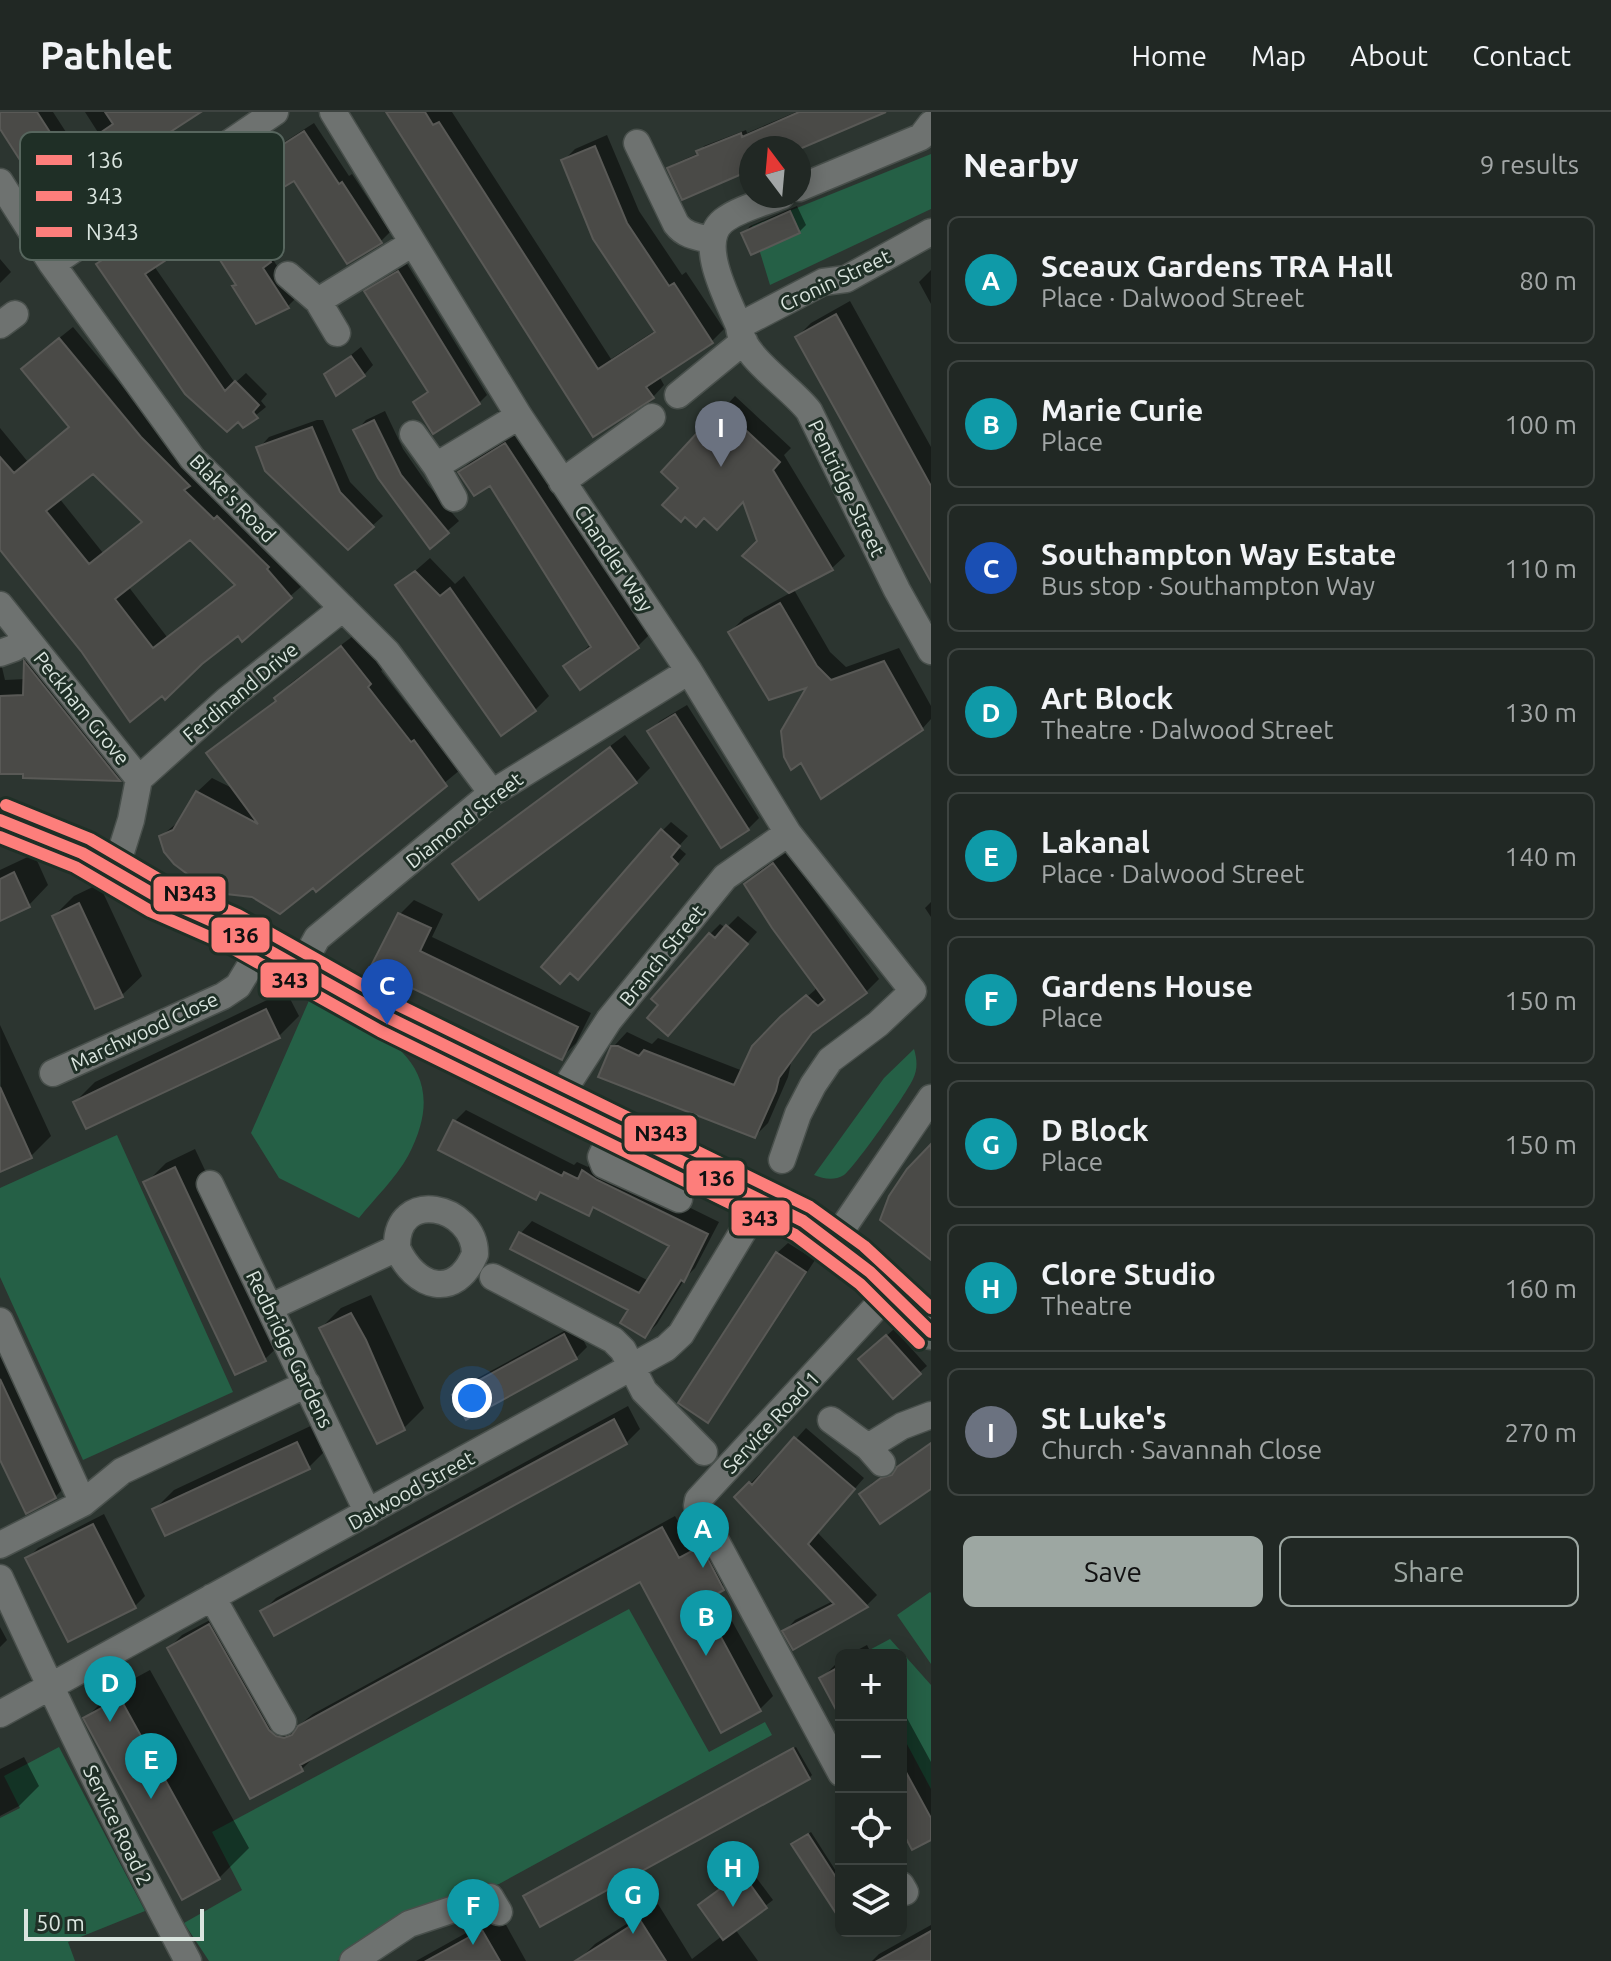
<!DOCTYPE html>
<meta charset="utf-8">
<style>
body{margin:0;font-family:Ubuntu,sans-serif;background:#29302c;color:#f1f3f6}
.controls{position:absolute;right:24px;bottom:24px;display:grid;overflow:hidden;border-radius:12px;box-shadow:0 4px 20px #0003}
.controls button{width:72px;height:72px;display:grid;place-items:center;padding:0;border:0;border-bottom:2px solid #3e4441;background:#212824;color:#f1f3f6;font:40px sans-serif}
.compass{position:absolute;left:739px;top:24px;width:72px;height:72px;border-radius:50%;background:#212824;box-shadow:0 4px 20px #0003;rotate:344deg}
.scale{position:absolute;left:24px;bottom:20px;width:180px;box-sizing:border-box;padding-left:8px;border:4px solid #dae5df;border-top:0;font-size:22px;line-height:28px;white-space:nowrap;color:#dae5df;-webkit-text-stroke:6px #1f2f26;paint-order:stroke}
.you{position:absolute;left:472px;top:1286px;width:28px;height:28px;margin:-20px;border:6px solid #fff;border-radius:50%;background:#1a73e8;box-shadow:0 0 0 12px #1a73e833}
.badge{display:grid;place-items:center;width:52px;height:52px;border-radius:50%;background:#9da7a2;color:#fff;font-size:26px;font-weight:700}
.pin{position:absolute;translate:-50% -66px;filter:drop-shadow(0 2px 4px #0008)}
.pin::after{content:'';position:absolute;top:42px;width:28px;height:24px;background:inherit;clip-path:polygon(0 0,100% 0,50% 100%)}
.list{margin:0;padding:0;list-style:none}
h2{display:flex;justify-content:space-between;align-items:center;height:104px;margin:0;padding:0 32px;font-size:34px}
h2 small{font-size:26px;font-weight:400;color:#a2a6a6}
.list li{display:grid;grid-template-columns:52px 1fr auto;gap:24px;align-items:center;box-sizing:border-box;height:128px;margin:0 16px 16px;padding:0 16px;border:2px solid #3e4441;border-radius:12px}
.list b{display:block;font-size:30px;white-space:nowrap}
.list p{margin:0;font-size:26px;white-space:nowrap;color:#a2a6a6}
.list em{font-size:26px;font-style:normal;color:#a2a6a6}
.actions{display:flex;gap:16px;padding:24px 32px}
.actions a{flex:1;padding:18px 0;border:2px solid #9da7a2;border-radius:12px;text-align:center;font-size:28px;color:#9da7a2}
.actions .main{background:#9da7a2;color:#111}
.icon{flex:none;width:44px;height:44px;fill:none;stroke:currentColor;stroke-width:2;stroke-linecap:round;stroke-linejoin:round}
.map{position:relative;flex:none;width:931px;height:1849px;overflow:hidden}
header{display:flex;align-items:center;gap:48px;box-sizing:border-box;height:112px;padding:0 40px;background:#212824;border-bottom:2px solid #3e4441}
header strong{font-size:38px}
nav{display:flex;gap:44px;margin-inline-start:auto;font-size:28px}
main{display:flex}
aside{flex:1;background:#212824}
.map>svg:first-child{display:block}
.green{fill:#256046}
.shadow{fill:#0007;fill-rule:evenodd}
.building{fill:#4a4a47;stroke:#595956;stroke-width:2;fill-rule:evenodd}
.lines{fill:none;stroke-linecap:round;stroke-linejoin:round}
.minor-casing{stroke:#49504c;stroke-width:29}
.major-casing{stroke:#49504c;stroke-width:37}
.minor{stroke:#6e7270;stroke-width:26}
.major{stroke:#636a66;stroke-width:34}
.bus-1-casing{stroke:#1f2f26;stroke-width:18}
.bus-2-casing{stroke:#1f2f26;stroke-width:18}
.bus-3-casing{stroke:#1f2f26;stroke-width:18}
.bus-1{stroke:#fd7e7b;stroke-width:12}
.bus-2{stroke:#fd7e7b;stroke-width:12}
.bus-3{stroke:#fd7e7b;stroke-width:12}
.labels{text-anchor:middle;dominant-baseline:central;stroke-width:6;stroke-linejoin:round;paint-order:stroke}
.street-label{font-size:20px;fill:#dae5df;stroke:#1f2f26}
.key{fill:#1f2f26;stroke:#57665e;stroke-width:2}
.key-label{font-size:22px;fill:#dae5df}
.line-badge{stroke:#1f2f26;stroke-width:3}
.pale-badge-label{font-size:22px;text-anchor:middle;font-weight:bold;fill:#111}
</style>
<header>
<strong>Pathlet</strong>
<nav><a>Home</a><a>Map</a><a>About</a><a>Contact</a></nav>
</header>
<main>
<div class="map">
<svg width="931" height="1849" viewBox="0 0 931 1849">
<rect width="100%" height="100%" fill="#2c3530"/>
<!-- green -->
<path class="green" d="M931,42V97L770,173L752,114Z
M311,884C382,920 457,951 408,1044C396,1066 374,1087 359,1106L279,1066L251,1021Z
M914,937C917,947 918,957 913,967C907,981 854,1056 844,1063C834,1069 824,1067 814,1063L884,966Z
M117,1023L233,1280L83,1348L0,1165V1076Z
M930,1480L931,1481V1552L897,1503Z
M629,1497L709,1640L765,1610L772,1623L499,1772L404,1806L337,1849H209L184,1811L242,1778L212,1720Z
M890,1527L931,1573V1677L901,1621V1543H860Z
M59,1635L145,1799L68,1830L75,1849H0V1706L20,1696L4,1664Z"/>
<!-- shadow -->
<path class="shadow" d="M16,0H53L86,51L108,36L85,0H199L108,58L115,68L70,105Z
M388,0H452L611,247L656,218L563,49L575,37L607,23L639,99L682,163L686,160L724,217L712,229L659,264L664,273L653,285L593,322Z
M796,0H881L797,36H751V56L669,57L674,52L699,41L704,34L746,18L747,21Z
M314,11L349,64L352,62L390,120L380,130L294,66L248,92L279,139L272,146L297,185L288,194L205,121L154,154L235,271L246,261L267,282L261,289L266,295L244,313L98,152L108,143Z
M797,94L806,113L799,120L744,121L750,114Z
M0,147L11,160L0,171Z
M407,152L487,283L479,291L415,290L429,278L367,180L375,172Z
M931,158V192L919,170Z
M850,189L931,335V466L797,225L811,211Z
M73,215L154,312L304,472L242,527L238,521L163,581L119,587L0,434V316L28,350L71,314L37,244ZM93,359L144,408L103,441L59,386ZM190,425L236,472L167,525L128,474Z
M361,235L373,253L364,263L327,262Z
M735,284L791,336L784,343L845,444L832,456L793,476L830,540L846,555L899,536L931,594V607L922,617L802,648L810,572L730,520L744,506L792,480L745,443L759,429L744,387L681,375L723,297Z
M385,299L403,337L428,373L459,409L430,434L356,319L366,308Z
M317,308H323L350,370L383,404L372,414L259,336L269,325Z
M520,319L652,520L638,534L566,555L591,532L491,372L460,360L474,346Z
M430,446L455,472L464,464L549,584L535,598L502,621L398,474Z
M357,521L384,556L381,559L426,617L429,615L460,658L316,777L161,724L182,707L197,680L212,666L236,678L209,641L224,627L277,587L291,571Z
M42,534L135,650L119,667L25,664L24,660H0V547L5,568L26,567V549Z
M687,593L759,706L748,717L649,620L660,609Z
M625,623L650,656L636,670L455,753L469,739Z
M671,710L688,724L678,735L686,742L586,857L662,719Z
M787,740L879,867L866,880L818,914L791,951L788,965L768,1011L755,1024L601,964L615,933L627,920L652,932L658,926L743,959L782,906L815,878L817,874L746,772L759,759Z
M34,742L48,773L29,793L0,806V758Z
M99,772L142,864L122,883L54,804L74,784Z
M414,788L443,802L432,825L591,901L576,931L562,945L373,855L400,802Z
M931,790V805L925,796Z
M738,804L757,820L678,911L710,822L720,812L726,816Z
M286,879L299,904L279,924L87,1014L75,990L95,970Z
M0,913L51,1024L31,1044L2,1057Z
M466,998L574,1053L577,1050L588,1055L596,1047L609,1056L719,1110L695,1156L686,1165L657,1212L645,1224L631,1197L513,1136L521,1121L532,1109L649,1169L671,1133L596,1094L588,1102L542,1079L535,1086L455,1009Z
M195,1037L285,1228L265,1247L146,1071L166,1051Z
M788,1131L815,1148L718,1297L707,1308L777,1141Z
M371,1183L424,1296L404,1316L378,1330L321,1216L341,1196Z
M0,1206L75,1365L55,1385L0,1343Z
M575,1213L587,1235L576,1246L455,1283L465,1273Z
M894,1217L927,1254L893,1284L868,1241Z
M628,1294L640,1317L626,1331L262,1500L276,1486Z
M317,1311L329,1335L309,1355L155,1397L174,1378Z
M806,1316L864,1366L817,1420L877,1483L867,1493L793,1535L785,1519L795,1508L833,1489L736,1385L761,1361L763,1364Z
M931,1330V1374L862,1382L872,1371L900,1355Z
M104,1402L145,1484L134,1495L28,1446L38,1436Z
M675,1404L692,1435L714,1423L736,1463L716,1480L773,1584L760,1597L641,1467L315,1644L302,1657L169,1536L182,1523L223,1501L289,1612L298,1614L313,1602Z
M0,1515L7,1528L0,1535Z
M867,1533L872,1543H848Z
M841,1547V1603L821,1567Z
M150,1558L249,1736L219,1766L183,1785L86,1606L115,1577Z
M901,1595L931,1650V1726L901,1713Z
M796,1635L812,1663L809,1666L528,1781Z
M24,1645L39,1674L19,1694L0,1704V1657Z
M811,1720L841,1767V1805L797,1729Z
M749,1756L773,1788L735,1817L758,1849H578L595,1832L658,1792L692,1847L722,1824L707,1787Z
M500,1802L526,1849H416Z
M931,1813V1849H872L879,1842Z"/>
<!-- building -->
<path class="building" d="M0,0H37L75,59L107,38L97,23L113,12L105,0H201L98,67L106,80L71,107L56,104L0,17Z
M386,0H425L433,13L439,10L598,257L655,220L593,127L561,48L595,34L627,111L669,174L674,171L713,231L646,275L654,286L593,325Z
M799,0H886L802,36H751V58L682,88L667,56L698,43L696,39L741,21L742,25Z
M304,19L339,72L342,70L382,131L347,152L294,69L272,82L271,79L238,101L271,150L263,156L289,196L256,212L232,174L236,173L204,123L145,162L225,279L235,269L259,293L253,300L258,306L243,316L238,310L227,320L185,282L96,152Z
M790,99L800,121L751,143L741,121Z
M398,159L480,292L433,322L413,290L428,280L364,179Z
M836,202L931,374V470L795,225Z
M59,226L141,325L190,374L184,378L214,407L217,404L269,455L267,457L292,486L242,530L238,524L202,552L165,588L162,584L130,610L81,539L0,438V345L14,361L69,315L21,257ZM93,362L142,410L89,452L46,399ZM190,428L235,473L153,536L115,487Z
M351,244L365,264L336,284L324,262Z
M721,295L780,350L773,358L833,458L789,481L742,444L757,429L743,390L717,418L704,406L696,415L685,405L681,410L662,393L678,376L661,360Z
M374,308L401,363L449,421L430,437L378,366L353,318Z
M312,315L340,380L374,415L348,438L265,359L256,335Z
M505,331L639,536L580,578L563,554L591,535L490,374L474,384L458,360Z
M415,459L440,484L450,476L536,599L501,624L395,473Z
M780,491L817,554L831,568L884,549L923,618L821,687L801,651L791,658L784,645L781,619L806,576L769,588L728,520Z
M341,534L371,572L368,575L411,630L414,628L447,674L316,780L313,776L280,802L252,785L226,782L202,773L174,752L164,740L159,724L173,718L196,679L258,712L206,641L276,589L274,586Z
M24,549L120,669L23,666V662H0V584L23,583Z
M675,602L749,718L721,736L647,619Z
M610,635L637,671L479,788L452,752Z
M661,717L680,734L671,745L678,752L578,868L570,861L560,872L541,855Z
M773,751L867,881L812,921L779,966L776,979L755,1026L598,965L611,934H618L639,944L644,938L734,973L752,934L780,905L806,883L818,894L825,888L772,816L744,772Z
M14,760L30,795L0,809V767Z
M79,791L123,885L95,897L52,804Z
M398,801L431,816L420,839L578,915L562,948L370,856Z
M726,813L748,832L668,924L647,906L658,893L651,887L709,821L715,826Z
M266,897L280,926L86,1017L73,990Z
M0,975L32,1046L0,1060Z
M453,1008L562,1064L564,1060L578,1067L582,1058L597,1068L708,1122L684,1170L681,1168L645,1226L620,1211L628,1198L510,1137L519,1120L639,1181L669,1134L593,1095L589,1104L540,1080L536,1088L438,1038Z
M931,1032V1148L880,1108L889,1084L907,1057Z
M175,1055L266,1249L235,1263L143,1070Z
M776,1140L806,1160L708,1311L678,1291Z
M351,1201L366,1228L405,1318L377,1332L319,1216Z
M564,1222L577,1247L466,1308L452,1283Z
M886,1223L921,1262L893,1287L858,1247Z
M0,1267L56,1386L26,1402L0,1348Z
M614,1307L627,1332L274,1524L260,1499Z
M794,1325L855,1377L808,1432L868,1495L793,1538L782,1519L834,1492L734,1385L749,1370L752,1373Z
M297,1330L310,1357L165,1424L152,1397Z
M931,1331V1377L880,1412L859,1382L881,1366L892,1363L897,1355Z
M93,1412L136,1496L68,1530L25,1446Z
M662,1415L679,1446L701,1434L724,1478L702,1490L761,1599L721,1621L640,1470L300,1653L303,1659L250,1687L167,1536L209,1512L269,1618L276,1624L284,1626L292,1623L298,1614Z
M841,1554V1607L819,1566Z
M120,1586L220,1767L182,1788L83,1606Z
M793,1636L810,1667L540,1815L523,1784Z
M901,1651L931,1706V1728L912,1738L901,1717Z
M808,1722L841,1773V1809L791,1732Z
M742,1761L767,1796L723,1828L698,1793Z
M640,1808L666,1849H575Z
M482,1818L500,1849H426Z
M931,1819V1849H877Z"/>
<g class="lines">
<defs>
<path id="minor" d="M333,0L519,304L689,559L788,721L913,879L878,912L830,948L813,973L798,1002L782,1048
M637,31L676,112C685,124 698,125 712,128
M0,70L52,152L192,346L387,540L492,681
M799,76L921,25L931,12
M781,84C763,91 738,97 723,109C696,131 729,189 739,214C741,245 790,274 809,299L897,478L931,539
M52,152L275,0
M288,163L318,189L337,221
M318,189L413,131
M0,213L15,202
M739,214L823,170L846,167L931,120
M678,283L744,229
M413,322L436,354L454,386
M436,354L519,304
M562,370L652,305
M0,493L139,667L131,708L115,759
M0,541L14,536L26,526
M139,667L227,588L343,496
M300,857L317,826L492,681L689,559
M53,961L223,884L238,874L261,836
M558,987L609,908L725,765L788,721
M615,1015L601,1045L604,1053L679,1087
M210,1072L368,1401
M834,1129L931,986
M493,1165L613,1228L623,1238L644,1279L704,1340
M271,1195L397,1136C395,1075 475,1093 475,1142C455,1189 415,1176 397,1136
M0,1209L83,1391
M831,1308L868,1335L882,1351
M868,1335L902,1314L931,1303
M0,1433L83,1391L122,1359L307,1272
M0,1466C59,1595 121,1723 188,1849
M212,1485L283,1610
M0,1602L666,1236L681,1222L762,1088
M841,1661L697,1394L698,1388L890,1180
M901,1773L905,1780
M353,1849L409,1812L490,1785L499,1800"/>
<path id="major" d="M0,708L82,741L158,785L230,817L387,905L803,1109C850,1139 893,1178 931,1220"/>
</defs>
<!-- minor casing -->
<use href="#minor" class="minor-casing"/>
<!-- major casing -->
<use href="#major" class="major-casing"/>
<!-- minor -->
<use href="#minor" class="minor"/>
<!-- major -->
<use href="#major" class="major"/>
<defs>
<path id="bus-1" d="M0,708L82,741L158,785L230,817L387,905L803,1109L870,1160L931,1220"/>
<path id="bus-2" d="M0,725L75,755L150,799L223,831L380,919L795,1123L860,1172L919,1231"/>
<path id="bus-3" d="M6,693L90,727L165,771L238,803L394,891L810,1095L864,1134L931,1196"/>
</defs>
<!-- bus-1 casing -->
<use href="#bus-1" class="bus-1-casing"/>
<!-- bus-2 casing -->
<use href="#bus-2" class="bus-2-casing"/>
<!-- bus-3 casing -->
<use href="#bus-3" class="bus-3-casing"/>
<!-- bus-1 -->
<use href="#bus-1" class="bus-1"/>
<!-- bus-2 -->
<use href="#bus-2" class="bus-2"/>
<!-- bus-3 -->
<use href="#bus-3" class="bus-3"/>
</g>
<g class="labels">
<!-- street labels -->
<g class="street-label">
<text transform="translate(835 168) rotate(-25)">Cronin Street</text>
<text transform="translate(847 376) rotate(64)">Pentridge Street</text>
<text transform="translate(233 386) rotate(46)">Blake's Road</text>
<text transform="translate(614 446) rotate(56)">Chandler Way</text>
<text transform="translate(240 580) rotate(-40)">Ferdinand Drive</text>
<text transform="translate(82 596) rotate(51)">Peckham Grove</text>
<text transform="translate(464 708) rotate(-38)">Diamond Street</text>
<text transform="translate(662 843) rotate(-51)">Branch Street</text>
<text transform="translate(144 919) rotate(-25)">Marchwood Close</text>
<text transform="translate(290 1237) rotate(64)">Redbridge Gardens</text>
<text transform="translate(771 1310) rotate(-47)">Service Road 1</text>
<text transform="translate(411 1378) rotate(-29)">Dalwood Street</text>
<text transform="translate(118 1713) rotate(64)">Service Road 2</text>
</g>
</g>
<!-- legend -->
<rect x="20" y="20" width="264" height="128" rx="12" class="key"/>
<rect x="36" y="43" width="36" height="10" fill="#fd7e7b"/>
<rect x="36" y="79" width="36" height="10" fill="#fd7e7b"/>
<rect x="36" y="115" width="36" height="10" fill="#fd7e7b"/>
<g class="key-label">
<text x="86" y="56">136</text>
<text x="86" y="92">343</text>
<text x="86" y="128">N343</text>
</g>
<g class="line-badge">
<rect x="152" y="763" width="75" height="38" rx="8" fill="#fd7e7b"/>
<rect x="210" y="804" width="61" height="38" rx="8" fill="#fd7e7b"/>
<rect x="259" y="849" width="61" height="38" rx="8" fill="#fd7e7b"/>
<rect x="623" y="1002" width="75" height="39" rx="8" fill="#fd7e7b"/>
<rect x="685" y="1047" width="61" height="38" rx="8" fill="#fd7e7b"/>
<rect x="730" y="1087" width="61" height="38" rx="8" fill="#fd7e7b"/>
</g>
<g class="pale-badge-label">
<text x="190" y="789">N343</text>
<text x="240" y="831">136</text>
<text x="290" y="876">343</text>
<text x="661" y="1029">N343</text>
<text x="716" y="1074">136</text>
<text x="760" y="1114">343</text>
</g>
</svg>
<div class="controls">
<button>+</button>
<button>−</button>
<button><svg class="icon" aria-label="locate" viewBox="0 0 24 24"><circle cx="12" cy="12" r="6"/><path d="M12 2v4M12 18v4M2 12h4M18 12h4"/></svg></button>
<button><svg class="icon" aria-label="layers" viewBox="0 0 24 24"><path d="M12 4l9 5-9 5-9-5zM3 14l9 5 9-5"/></svg></button>
</div>
<svg class="compass" viewBox="-18 -18 36 36"><path d="M0-13l5 13h-10z" fill="#e53935"/><path d="M0 13l5-13h-10z" fill="#a2a6a6"/></svg>
<div class="scale">50 m</div>
<div class="you"></div>
<div class="pin badge" style="left:703px;top:1456px;background:#0f9aa8">A</div>
<div class="pin badge" style="left:706px;top:1544px;background:#0f9aa8">B</div>
<div class="pin badge" style="left:387px;top:913px;background:#1a4fb4">C</div>
<div class="pin badge" style="left:110px;top:1610px;background:#0f9aa8">D</div>
<div class="pin badge" style="left:151px;top:1687px;background:#0f9aa8">E</div>
<div class="pin badge" style="left:473px;top:1833px;background:#0f9aa8">F</div>
<div class="pin badge" style="left:633px;top:1822px;background:#0f9aa8">G</div>
<div class="pin badge" style="left:733px;top:1795px;background:#0f9aa8">H</div>
<div class="pin badge" style="left:721px;top:355px;background:#6b7280">I</div>
</div>
<aside>
<h2>Nearby<small>9 results</small></h2>
<ul class="list">
<li><span class="badge" style="background:#0f9aa8">A</span><div><b>Sceaux Gardens TRA Hall</b><p>Place · Dalwood Street</p></div><em>80 m</em></li>
<li><span class="badge" style="background:#0f9aa8">B</span><div><b>Marie Curie</b><p>Place</p></div><em>100 m</em></li>
<li><span class="badge" style="background:#1a4fb4">C</span><div><b>Southampton Way Estate</b><p>Bus stop · Southampton Way</p></div><em>110 m</em></li>
<li><span class="badge" style="background:#0f9aa8">D</span><div><b>Art Block</b><p>Theatre · Dalwood Street</p></div><em>130 m</em></li>
<li><span class="badge" style="background:#0f9aa8">E</span><div><b>Lakanal</b><p>Place · Dalwood Street</p></div><em>140 m</em></li>
<li><span class="badge" style="background:#0f9aa8">F</span><div><b>Gardens House</b><p>Place</p></div><em>150 m</em></li>
<li><span class="badge" style="background:#0f9aa8">G</span><div><b>D Block</b><p>Place</p></div><em>150 m</em></li>
<li><span class="badge" style="background:#0f9aa8">H</span><div><b>Clore Studio</b><p>Theatre</p></div><em>160 m</em></li>
<li><span class="badge" style="background:#6b7280">I</span><div><b>St Luke's</b><p>Church · Savannah Close</p></div><em>270 m</em></li>
</ul>
<div class="actions"><a class="main">Save</a><a>Share</a></div>
</aside>
</main>
